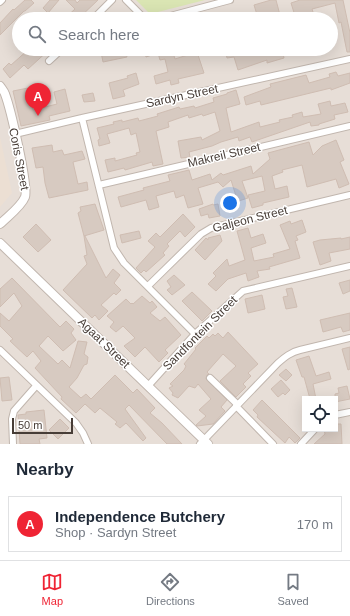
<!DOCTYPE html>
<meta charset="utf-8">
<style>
body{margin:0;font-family:Arial,sans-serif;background:#f2f2f3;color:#1f2937}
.controls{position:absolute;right:12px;bottom:12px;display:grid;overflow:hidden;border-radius:0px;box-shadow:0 4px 16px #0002}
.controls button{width:36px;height:36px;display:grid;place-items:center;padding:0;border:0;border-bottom:1px solid #e0e1e3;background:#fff;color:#1f2937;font:20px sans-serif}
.scale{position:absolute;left:12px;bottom:10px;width:61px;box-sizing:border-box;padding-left:4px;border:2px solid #473d37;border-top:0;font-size:11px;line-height:14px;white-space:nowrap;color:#473d37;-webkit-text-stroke:3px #fff;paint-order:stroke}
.you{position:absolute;left:230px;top:203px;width:14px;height:14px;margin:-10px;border:3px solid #fff;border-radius:50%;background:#1a73e8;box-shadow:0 0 0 6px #1a73e833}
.badge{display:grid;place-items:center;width:26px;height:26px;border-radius:50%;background:#ef2434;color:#fff;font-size:13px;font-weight:700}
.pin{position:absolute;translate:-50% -33px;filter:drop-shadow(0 1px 2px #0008)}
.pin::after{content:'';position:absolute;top:21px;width:14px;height:12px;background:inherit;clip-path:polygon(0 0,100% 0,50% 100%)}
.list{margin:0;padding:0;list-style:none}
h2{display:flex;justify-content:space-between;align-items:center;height:52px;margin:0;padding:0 16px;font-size:17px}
h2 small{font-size:13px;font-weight:400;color:#747a83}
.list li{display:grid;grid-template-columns:26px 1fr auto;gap:12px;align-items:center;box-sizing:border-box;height:56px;margin:0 8px 8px;padding:0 8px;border:1px solid #e0e1e3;border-radius:0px}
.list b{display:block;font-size:15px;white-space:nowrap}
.list p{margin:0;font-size:13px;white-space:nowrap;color:#747a83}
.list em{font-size:13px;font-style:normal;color:#747a83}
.icon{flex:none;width:22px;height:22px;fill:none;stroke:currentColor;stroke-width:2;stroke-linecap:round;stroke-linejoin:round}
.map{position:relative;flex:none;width:350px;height:444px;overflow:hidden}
.search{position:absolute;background:#fff;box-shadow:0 4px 16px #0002;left:12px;right:12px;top:12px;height:44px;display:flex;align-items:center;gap:10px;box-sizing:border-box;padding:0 14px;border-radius:22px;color:#747a83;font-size:15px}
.sheet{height:116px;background:#fff}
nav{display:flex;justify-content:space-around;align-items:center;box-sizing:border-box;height:56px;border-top:1px solid #e0e1e3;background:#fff;font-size:11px;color:#747a83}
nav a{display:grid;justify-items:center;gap:2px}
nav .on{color:#ef2434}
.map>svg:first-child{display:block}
.residential{fill:#e7ded7;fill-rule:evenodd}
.education{fill:#ecdfd3}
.green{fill:#dae5b3}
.building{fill:#d7cac1;stroke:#cfbdb2}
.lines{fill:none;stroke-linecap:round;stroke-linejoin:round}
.minor-casing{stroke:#c1b6ae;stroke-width:8}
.tertiary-casing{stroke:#c1b6ae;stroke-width:10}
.minor{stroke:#fff;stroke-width:6}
.tertiary{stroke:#fff;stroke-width:8}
.labels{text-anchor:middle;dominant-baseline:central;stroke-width:3;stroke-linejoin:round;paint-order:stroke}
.street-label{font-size:12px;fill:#473d37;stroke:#fff}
</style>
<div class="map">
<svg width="350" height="444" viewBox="0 0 350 444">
<rect width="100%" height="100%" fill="#f3eee9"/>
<!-- residential -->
<path class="residential" d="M0,0H350V444H0ZM19,19H331V49H19ZM305,399H335V429H305Z"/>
<!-- education -->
<path class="education" d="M0,137L12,193L0,207Z"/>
<!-- green -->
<path class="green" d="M136,0H205L150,14Z"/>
<!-- building -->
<path class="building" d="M25,0H31L34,3L25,11H24L0,35V23L13,9L14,10Z
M50,0H59L48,13L43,8Z
M66,0H75L77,3L80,0H98L78,19H64L75,9Z
M271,0H276L281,19H270L269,15L258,18L254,5Z
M300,0H343L350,33V52H347L341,22L339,23L335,3L312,9L314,15L296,19L291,3Z
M29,49H50L28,69L24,65L10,78L3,69L9,63L11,65Z
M118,49H125L127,57L103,62L101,52Z
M144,49H172L175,59L197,52L204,73L178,79L179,83L171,85L170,80L156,84L154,76L168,72L165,59L160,60L158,53L146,57Z
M225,49H233L234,54L249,49H282L284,58L267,63V60L238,70L234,57L227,58Z
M336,72L338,76L350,73V83L331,90V88L261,105L260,101L246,105L244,97L271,87L270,84L306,75L309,83L330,77L329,74Z
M136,73L139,84L123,90L125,96L113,99L109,83L128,78L127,76Z
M28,88L33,110L57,104L54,92L65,89L70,111L49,116L50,120L21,126L13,91Z
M236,90L240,104L226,108L231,132L259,122L260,127L280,122L279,120L293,117L292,115L302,112L303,117L321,114L318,104L330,101L331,106L345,103L348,112L334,115L335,119L319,124V125L311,126L310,122L252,142L250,137L239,141L238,137L221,142L212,146L189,152L190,157L181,158L178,141L201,137L202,140L220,131L215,112L203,116L202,114L189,118L188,115L168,122L169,127L156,131L163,164L153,166L152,162L125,170L124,168L108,172L105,160L115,158V161L137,155L136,153L140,152L136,133L131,135L129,128L107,134L110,143L99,146L98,140L100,139L97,128L114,124L113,122L122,120V122L138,118L139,121L158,116L157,114L179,107L180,109L194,106L195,108L214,102L213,98L227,94V93Z
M93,93L95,101L84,102L82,95Z
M336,140L344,160L340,162L349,184L339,188L336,179L307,187L302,165L282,170L283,172L272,176L275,189L287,186L289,197L263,203V205L252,208L248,195L265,191L262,176L242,181L248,198L226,205L224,200L236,196L231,180L223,187L218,182L198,188L203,204L188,208L184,195L176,198L174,191L156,196L159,207L149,210L146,200L121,207L118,197L144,190L143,188L170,181L168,175L189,170L192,180L210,174L212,180L221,173L223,175L251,166L253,174L270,159L268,153L309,142L313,155L322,146Z
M52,145L53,152L62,150L64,155L82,151L85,159L73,162L78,184L87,182L88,190L49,198L45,183L43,167L36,168L32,148Z
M95,204L104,230L84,236L78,213L81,211L80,207Z
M213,204V205L218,204L220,216L209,218L208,214L201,216L199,209Z
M183,214L195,227L185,237L180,231L167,244L169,246L163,253L165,255L146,272L144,270L141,273L136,268L155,247L148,241L156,233L160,237Z
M302,220L306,232L296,236L298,240L295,241L300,258L269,267L270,269L257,271L259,277L248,281L246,273L228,279L216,291L208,284L216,276L213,273L227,259L229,266L245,260L237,231L248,228L251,238L263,234L266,243L251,248L254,261L274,257L273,254L290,249L280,225L290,221L291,224Z
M36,224L51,240L38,252L23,237Z
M139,231L141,238L122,243L120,235Z
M220,235L222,241L205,260L195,250L206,238L208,240V238Z
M84,236H85L106,278L113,269L120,275L114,283L121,290L116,295L114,293L101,305L108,311L99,320L95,315L92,318L63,290L87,264L84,256L87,255Z
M350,237V249L329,253L331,261L320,265L313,242L320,240L341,238V239Z
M174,275L185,285L172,295L167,290L171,287L167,281Z
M12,278L60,327L66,321L74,329L71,333L76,340L63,351L48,336L39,346L58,364L62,360L70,368L78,341L87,342L84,354L88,357L87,364L84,365L77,378L69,387L81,398L86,394L91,399L115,375L133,393L137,389L155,408L150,413L162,423L182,444H167L129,405L125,409L146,438L143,441L126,423L120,428L115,424L117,422L100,408L95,413L85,404L76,413L61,399L62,397L35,368L41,361L33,351L27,357L10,341L13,339L0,326V313L9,321L22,306L14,293L0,307V289Z
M350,280V291L343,294L339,283Z
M292,288L297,307L286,309L283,297L288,296L286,289Z
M192,292L212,311L202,321L182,301Z
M262,295L265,309L248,313L245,299Z
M142,296L150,303L152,301L157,307L150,313L160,321L165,317L181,335L165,350L168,353L159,362L145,347L135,357L124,346L135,338L123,326L116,332L110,327L114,322L107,316L126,299L131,304L132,303L133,304Z
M350,313V330L343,332L341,327L323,332L320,320Z
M228,332L258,364L248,373L251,376L243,384L246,387L236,397L220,381L236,366L223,354L207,372L209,374L207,375L206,379L227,400L221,407L225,411L213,424L197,426L196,425L206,416L199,410L211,399L198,384L195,388L189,386L178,398L172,395L173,393L169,388L173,386L170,384L184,370L186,366L184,364L196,349L195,348L207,336L209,338L213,334L215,336L218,333L223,338Z
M350,347V369L348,370L342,349Z
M309,356L316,376L329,372L331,379L313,384L316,399H310L304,377H302L296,360Z
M286,369L292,375L286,381L279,375Z
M9,377L12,400L2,401L0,378Z
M281,380L290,390L285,395L283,393L278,397L271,389Z
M347,386L350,399L335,402V394L339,393L338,388Z
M262,400L300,438L295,443L289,437L285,443L257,417L258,415L253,410Z
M44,410L47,438L39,439L40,444H20L18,415L26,414V412Z
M60,419L69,428L58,439L49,430Z
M335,424H341L342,444H314L325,434L324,429H335Z"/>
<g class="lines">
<defs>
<path id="minor" d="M126,0L144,18L155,19
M0,2L2,0
M93,19L112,0
M159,19L230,0
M49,61L62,49
M82,118L114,248L124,263L195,334
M15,134L82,118L350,59
M99,185L350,126
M148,286L201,234L211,228L350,195
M0,350L76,423L83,433L88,444
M210,378L237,404
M148,386L195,334L243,291L350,266
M236,406L273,444
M335,415L350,412
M13,444L12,419L14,411L36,386
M200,444L278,363C285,357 291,352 300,350L350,338
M301,444L315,429"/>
<path id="tertiary" d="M0,86C2,89 4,91 5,94C10,107 29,187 25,197C21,207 8,216 0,224
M0,243L208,444"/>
</defs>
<!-- minor casing -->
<use href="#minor" class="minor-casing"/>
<!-- tertiary casing -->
<use href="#tertiary" class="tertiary-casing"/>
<!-- minor -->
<use href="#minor" class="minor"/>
<!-- tertiary -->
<use href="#tertiary" class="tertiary"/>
</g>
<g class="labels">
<!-- street labels -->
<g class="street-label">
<text transform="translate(182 96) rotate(-12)">Sardyn Street</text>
<text transform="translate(224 155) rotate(-13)">Makreil Street</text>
<text transform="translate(19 159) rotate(79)">Coris Street</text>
<text transform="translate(250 219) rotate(-14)">Galjeon Street</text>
<text transform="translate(200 333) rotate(-45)">Sandfontein Street</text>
<text transform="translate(104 343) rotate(44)">Agaat Street</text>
</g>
</g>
</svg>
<div class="controls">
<button><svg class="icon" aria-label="locate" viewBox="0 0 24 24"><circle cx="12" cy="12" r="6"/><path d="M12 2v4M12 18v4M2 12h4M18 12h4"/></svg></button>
</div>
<div class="scale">50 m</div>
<div class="you"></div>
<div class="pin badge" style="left:38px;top:116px">A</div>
<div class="search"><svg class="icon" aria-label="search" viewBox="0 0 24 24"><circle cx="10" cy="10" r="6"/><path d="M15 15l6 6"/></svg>Search here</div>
</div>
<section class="sheet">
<h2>Nearby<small></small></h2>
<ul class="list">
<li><span class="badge">A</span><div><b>Independence Butchery</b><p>Shop · Sardyn Street</p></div><em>170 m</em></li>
</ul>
</section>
<nav>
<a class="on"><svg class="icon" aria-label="map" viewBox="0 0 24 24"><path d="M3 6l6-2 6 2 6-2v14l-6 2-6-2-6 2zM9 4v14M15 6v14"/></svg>Map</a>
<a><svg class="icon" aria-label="directions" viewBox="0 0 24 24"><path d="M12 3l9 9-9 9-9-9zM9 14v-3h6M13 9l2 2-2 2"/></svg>Directions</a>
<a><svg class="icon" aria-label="saved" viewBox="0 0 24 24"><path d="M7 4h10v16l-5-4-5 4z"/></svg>Saved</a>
</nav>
